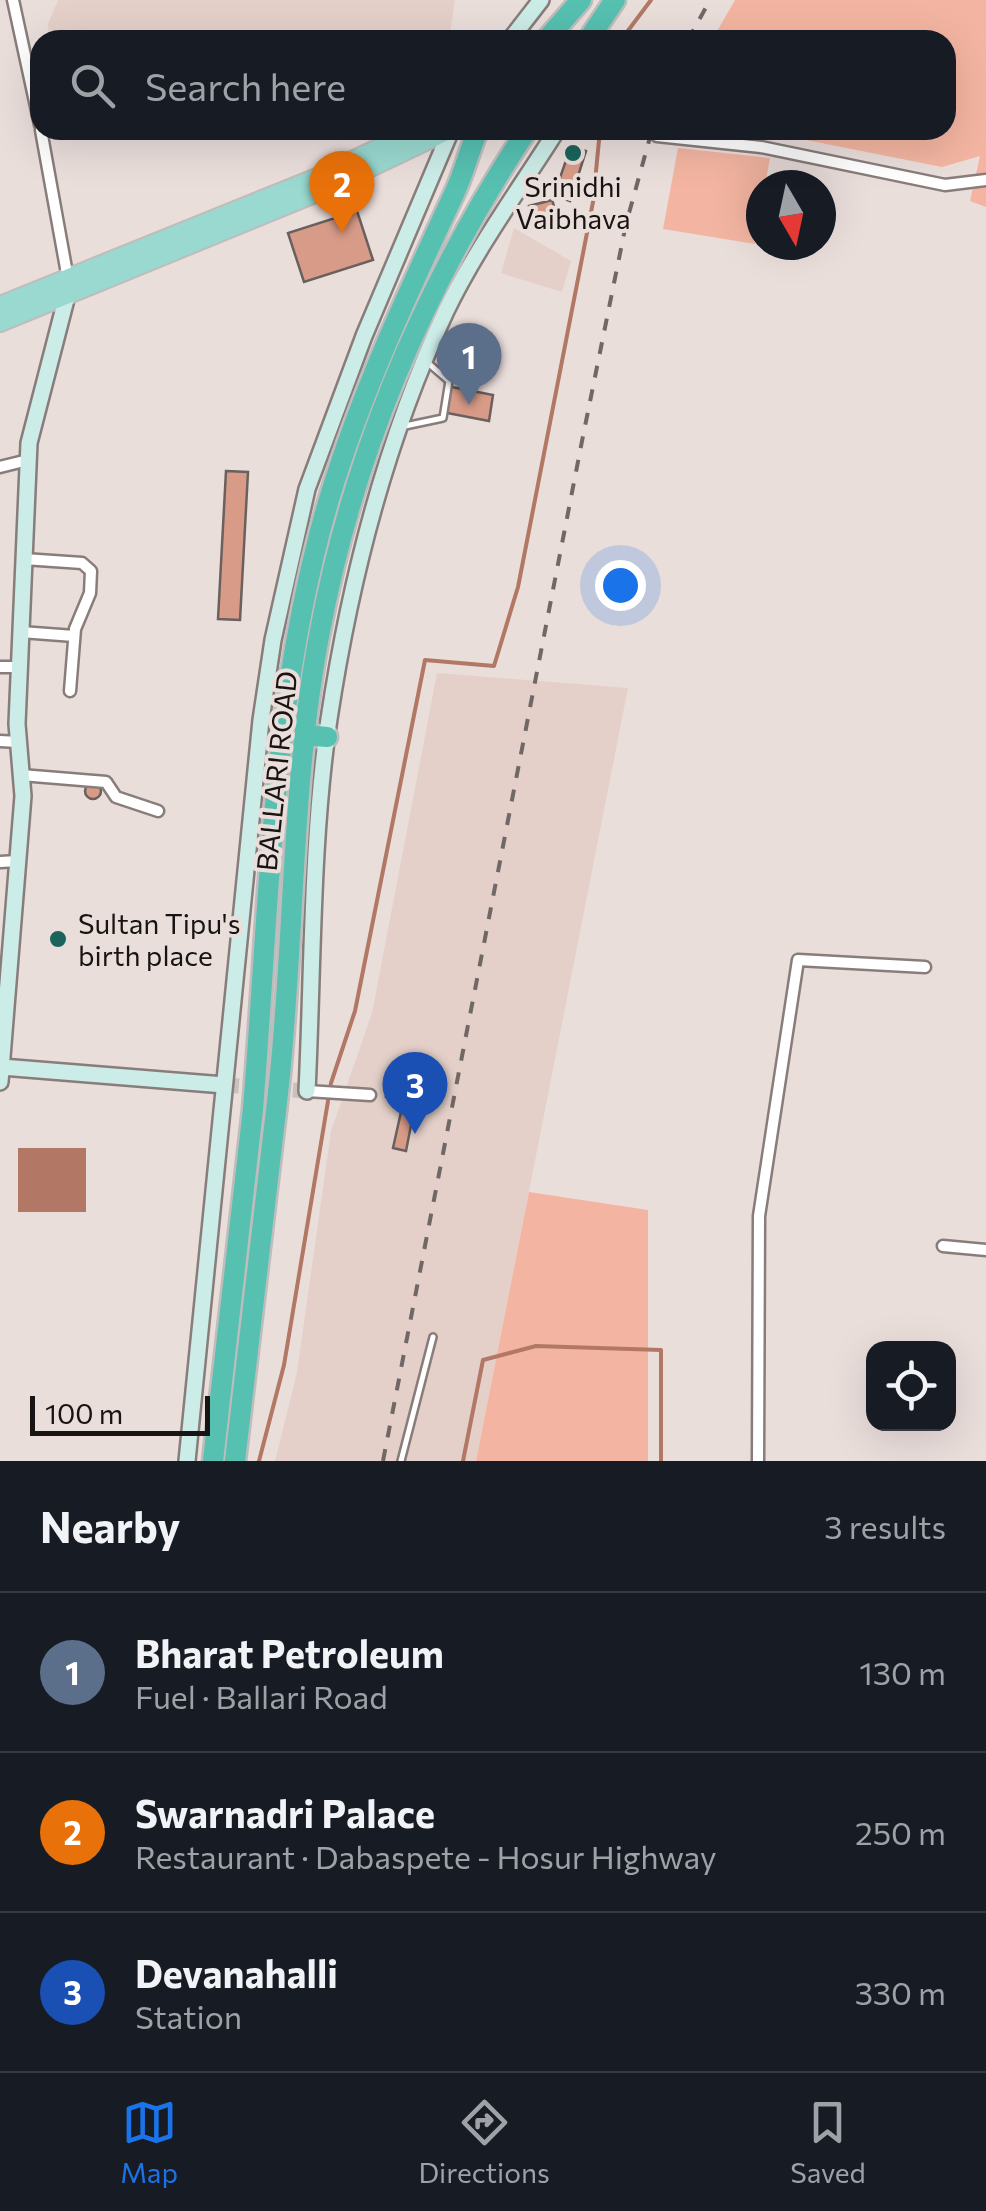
<!DOCTYPE html>
<meta charset="utf-8">
<style>
body{margin:0;font-family:Commissioner,sans-serif;background:#20242c;color:#f1f3f6}
.controls{position:absolute;right:30px;bottom:30px;display:grid;overflow:hidden;border-radius:20px;box-shadow:0 10px 40px #0002}
.controls button{width:90px;height:90px;display:grid;place-items:center;padding:0;border:0;border-bottom:2px solid #363941;background:#171b24;color:#f1f3f6;font:50px sans-serif}
.compass{position:absolute;left:746px;top:170px;width:90px;height:90px;border-radius:50%;background:#171b24;box-shadow:0 10px 40px #0002;rotate:171deg}
.scale{position:absolute;left:30px;bottom:25px;width:180px;box-sizing:border-box;padding-left:10px;border:5px solid #181413;border-top:0;font-size:28px;line-height:35px;white-space:nowrap;color:#181413;-webkit-text-stroke:8px #eadedb;paint-order:stroke}
.you{position:absolute;left:620px;top:585px;width:35px;height:35px;margin:-25px;border:8px solid #fff;border-radius:50%;background:#1a73e8;box-shadow:0 0 0 15px #1a73e833}
.badge{display:grid;place-items:center;width:65px;height:65px;border-radius:50%;background:#1a73e8;color:#fff;font-size:32px;font-weight:700}
.pin{position:absolute;translate:-50% -82px;filter:drop-shadow(0 2px 5px #0008)}
.pin::after{content:'';position:absolute;top:52px;width:35px;height:30px;background:inherit;clip-path:polygon(0 0,100% 0,50% 100%)}
.list{margin:0;padding:0;list-style:none}
h2{display:flex;justify-content:space-between;align-items:center;height:130px;margin:0;padding:0 40px;font-size:42px}
h2 small{font-size:32px;font-weight:400;color:#9ea1a6}
.list li{display:grid;grid-template-columns:65px 1fr auto;gap:30px;align-items:center;box-sizing:border-box;height:160px;padding:0 40px;border-top:2px solid #363941}
.list b{display:block;font-size:38px;white-space:nowrap}
.list p{margin:0;font-size:32px;white-space:nowrap;color:#9ea1a6}
.list em{font-size:32px;font-style:normal;color:#9ea1a6}
.icon{flex:none;width:55px;height:55px;fill:none;stroke:currentColor;stroke-width:2;stroke-linecap:round;stroke-linejoin:round}
.map{position:relative;flex:none;width:986px;height:1461px;overflow:hidden}
.search{position:absolute;background:#171b24;box-shadow:0 10px 40px #0002;left:30px;right:30px;top:30px;height:110px;display:flex;align-items:center;gap:25px;box-sizing:border-box;padding:0 35px;border-radius:30px;color:#9ea1a6;font-size:38px}
.sheet{height:610px;background:#171b24}
nav{display:flex;justify-content:space-around;align-items:center;box-sizing:border-box;height:140px;border-top:2px solid #363941;background:#171b24;font-size:28px;color:#9ea1a6}
nav a{display:grid;justify-items:center;gap:5px}
nav .on{color:#1a73e8}
.map>svg:first-child{display:block}
.built{fill:#e4d0c9}
.green{fill:#f3b5a1}
.water{fill:#b27865}
.lines{fill:none;stroke-linecap:round;stroke-linejoin:round}
.stream{stroke:#b27865;stroke-width:4}
.building{fill:#d89b88;stroke:#6a605d;stroke-width:2.5}
.street-tunnel{stroke:#cac0bd;stroke-width:10;stroke-dasharray:10 5;stroke-linecap:butt}
.secondary-tunnel{stroke:#cac0bd;stroke-width:15;stroke-dasharray:15 8;stroke-linecap:butt}
.lane-casing{stroke:#887d7a;stroke-width:10}
.street-casing{stroke:#887d7a;stroke-width:15}
.secondary-casing{stroke:#887d7a;stroke-width:20}
.primary-casing{stroke:#bebdbd;stroke-width:22}
.highway-casing{stroke:#bebdbd;stroke-width:25}
.lane{stroke:#fff;stroke-width:5}
.street{stroke:#fff;stroke-width:10}
.secondary{stroke:#ccece8;stroke-width:15}
.primary{stroke:#9ad9d0;stroke-width:18}
.highway{stroke:#56c0b1;stroke-width:20}
.rail{stroke:#706867;stroke-width:4;stroke-dasharray:12 12;stroke-linecap:butt}
.highway-bridge-casing{stroke:#bebdbd;stroke-width:25;stroke-linecap:butt}
.highway-bridge{stroke:#56c0b1;stroke-width:20}
.poi-dot{fill:#1a645b;stroke:#eadedb;stroke-width:4}
.labels{text-anchor:middle;dominant-baseline:central;stroke-width:8;stroke-linejoin:round;paint-order:stroke}
.poi-label{font-size:28px;fill:#181413;stroke:#eadedb}
.street-label{font-size:28px;fill:#181413;stroke:#eadedb}
</style>
<div class="map">
<svg width="986" height="1461" viewBox="0 0 986 1461">
<rect width="100%" height="100%" fill="#eadedb"/>
<!-- built -->
<path class="built" d="M58,0H455L449,40H49L48,24Z
M514,228L571,261L562,292L501,273Z
M437,673L628,688L476,1461H275L297,1372L331,1131L372,1013Z"/>
<!-- green -->
<path class="green" d="M735,0H986V207L970,201L980,156L942,167L781,135L727,130H946V40H712Z
M678,148L770,158L765,185H761L755,244L663,229Z
M529,1192L648,1210V1461H476Z"/>
<!-- water -->
<path class="water" d="M18,1148H86V1212H18Z"/>
<g class="lines">
<!-- stream -->
<path class="stream" d="M621,40L651,0
M259,1461L284,1365L331,1083L355,1011L425,660L494,666L518,587L593,202L600,130
M463,1461L483,1360L536,1346L661,1350V1461"/>
</g>
<!-- building -->
<path class="building" d="M571,146L586,151L570,201L554,195Z
M552,200L556,212L532,219L529,206Z
M357,211L373,260L304,282L288,233Z
M447,386L493,395L489,421L442,412Z
M226,471L248,472L240,620L218,619Z
M85 791a8 8 0 1 1 16 0a8 8 0 1 1-16 0Z
M389,1079L408,1082L405,1100L386,1097Z
M403,1103L415,1105L406,1151L393,1148Z"/>
<g class="lines">
<!-- street-tunnel -->
<path class="street-tunnel" d="M643,130L657,136"/>
<!-- secondary-tunnel -->
<path class="secondary-tunnel" d="M224,1085L307,1091"/>
<defs>
<path id="lane" d="M405,426L443,418L449,381L428,363
M401,1461L433,1337"/>
<path id="street" d="M13,0L40,125
M41,130L68,279
M657,136L761,147L945,185L986,180
M0,467L28,460
M24,559L82,563L91,571L90,593L75,629L70,691
M21,632L74,636
M0,667H19
M0,741L18,742
M21,775L106,782L116,797L158,811
M0,862L18,861
M307,1091L370,1095
M943,1246L986,1250
M758,1461L759,1216L798,960L925,967"/>
<path id="secondary" d="M510,40L541,0
M2,1067L224,1085
M0,1082L23,796L17,724L29,443L69,288
M307,1091C313,968 311,841 329,719C350,580 386,439 446,311C477,247 519,190 557,130
M187,1461L261,720L273,640L307,489L364,336L451,130"/>
<path id="primary" d="M0,306L317,178L417,130
M0,322L322,190L448,130"/>
<path id="highway" d="M546,40L581,0
M588,40L615,0
M305,735L327,737
M255,1083C270,887 273,686 330,496C362,391 408,293 454,194C464,173 469,151 478,130
M279,1084C295,933 291,780 320,631C354,450 426,283 527,130
M213,1461L253,1109
M235,1461L276,1111"/>
</defs>
<!-- lane casing -->
<use href="#lane" class="lane-casing"/>
<!-- street casing -->
<use href="#street" class="street-casing"/>
<!-- secondary casing -->
<use href="#secondary" class="secondary-casing"/>
<!-- primary casing -->
<use href="#primary" class="primary-casing"/>
<!-- highway casing -->
<use href="#highway" class="highway-casing"/>
<!-- lane -->
<use href="#lane" class="lane"/>
<!-- street -->
<use href="#street" class="street"/>
<!-- secondary -->
<use href="#secondary" class="secondary"/>
<!-- primary -->
<use href="#primary" class="primary"/>
<!-- highway -->
<use href="#highway" class="highway"/>
<!-- rail -->
<path class="rail" d="M688,40L710,0
M383,1461L583,436L626,224L652,130"/>
<defs>
<path id="highway-bridge" d="M253,1109L255,1083
M276,1111L279,1084"/>
</defs>
<!-- highway-bridge casing -->
<use href="#highway-bridge" class="highway-bridge-casing"/>
<!-- highway-bridge -->
<use href="#highway-bridge" class="highway-bridge"/>
</g>
<!-- markers -->
<g class="poi-dot">
<circle cx="573" cy="153" r="10"/>
<circle cx="58" cy="939" r="10"/>
</g>
<g class="labels">
<!-- poi labels -->
<g class="poi-label">
<text x="573" y="186">Srinidhi<tspan x="573" dy="32">Vaibhava</tspan></text>
<text x="78" y="923" text-anchor="start">Sultan Tipu's<tspan x="78" dy="32">birth place</tspan></text>
</g>
<!-- street labels -->
<g class="street-label">
<text transform="translate(276 771) rotate(-84)">BALLARI ROAD</text>
</g>
</g>
</svg>
<div class="controls">
<button><svg class="icon" aria-label="locate" viewBox="0 0 24 24"><circle cx="12" cy="12" r="6"/><path d="M12 2v4M12 18v4M2 12h4M18 12h4"/></svg></button>
</div>
<svg class="compass" viewBox="-18 -18 36 36"><path d="M0-13l5 13h-10z" fill="#e53935"/><path d="M0 13l5-13h-10z" fill="#9ea1a6"/></svg>
<div class="scale">100 m</div>
<div class="you"></div>
<div class="pin badge" style="left:469px;top:405px;background:#5c6f8a">1</div>
<div class="pin badge" style="left:342px;top:233px;background:#e8710a">2</div>
<div class="pin badge" style="left:415px;top:1134px;background:#1a4fb4">3</div>
<div class="search"><svg class="icon" aria-label="search" viewBox="0 0 24 24"><circle cx="10" cy="10" r="6"/><path d="M15 15l6 6"/></svg>Search here</div>
</div>
<section class="sheet">
<h2>Nearby<small>3 results</small></h2>
<ul class="list">
<li><span class="badge" style="background:#5c6f8a">1</span><div><b>Bharat Petroleum</b><p>Fuel · Ballari Road</p></div><em>130 m</em></li>
<li><span class="badge" style="background:#e8710a">2</span><div><b>Swarnadri Palace</b><p>Restaurant · Dabaspete - Hosur Highway</p></div><em>250 m</em></li>
<li><span class="badge" style="background:#1a4fb4">3</span><div><b>Devanahalli</b><p>Station</p></div><em>330 m</em></li>
</ul>
</section>
<nav>
<a class="on"><svg class="icon" aria-label="map" viewBox="0 0 24 24"><path d="M3 6l6-2 6 2 6-2v14l-6 2-6-2-6 2zM9 4v14M15 6v14"/></svg>Map</a>
<a><svg class="icon" aria-label="directions" viewBox="0 0 24 24"><path d="M12 3l9 9-9 9-9-9zM9 14v-3h6M13 9l2 2-2 2"/></svg>Directions</a>
<a><svg class="icon" aria-label="saved" viewBox="0 0 24 24"><path d="M7 4h10v16l-5-4-5 4z"/></svg>Saved</a>
</nav>
